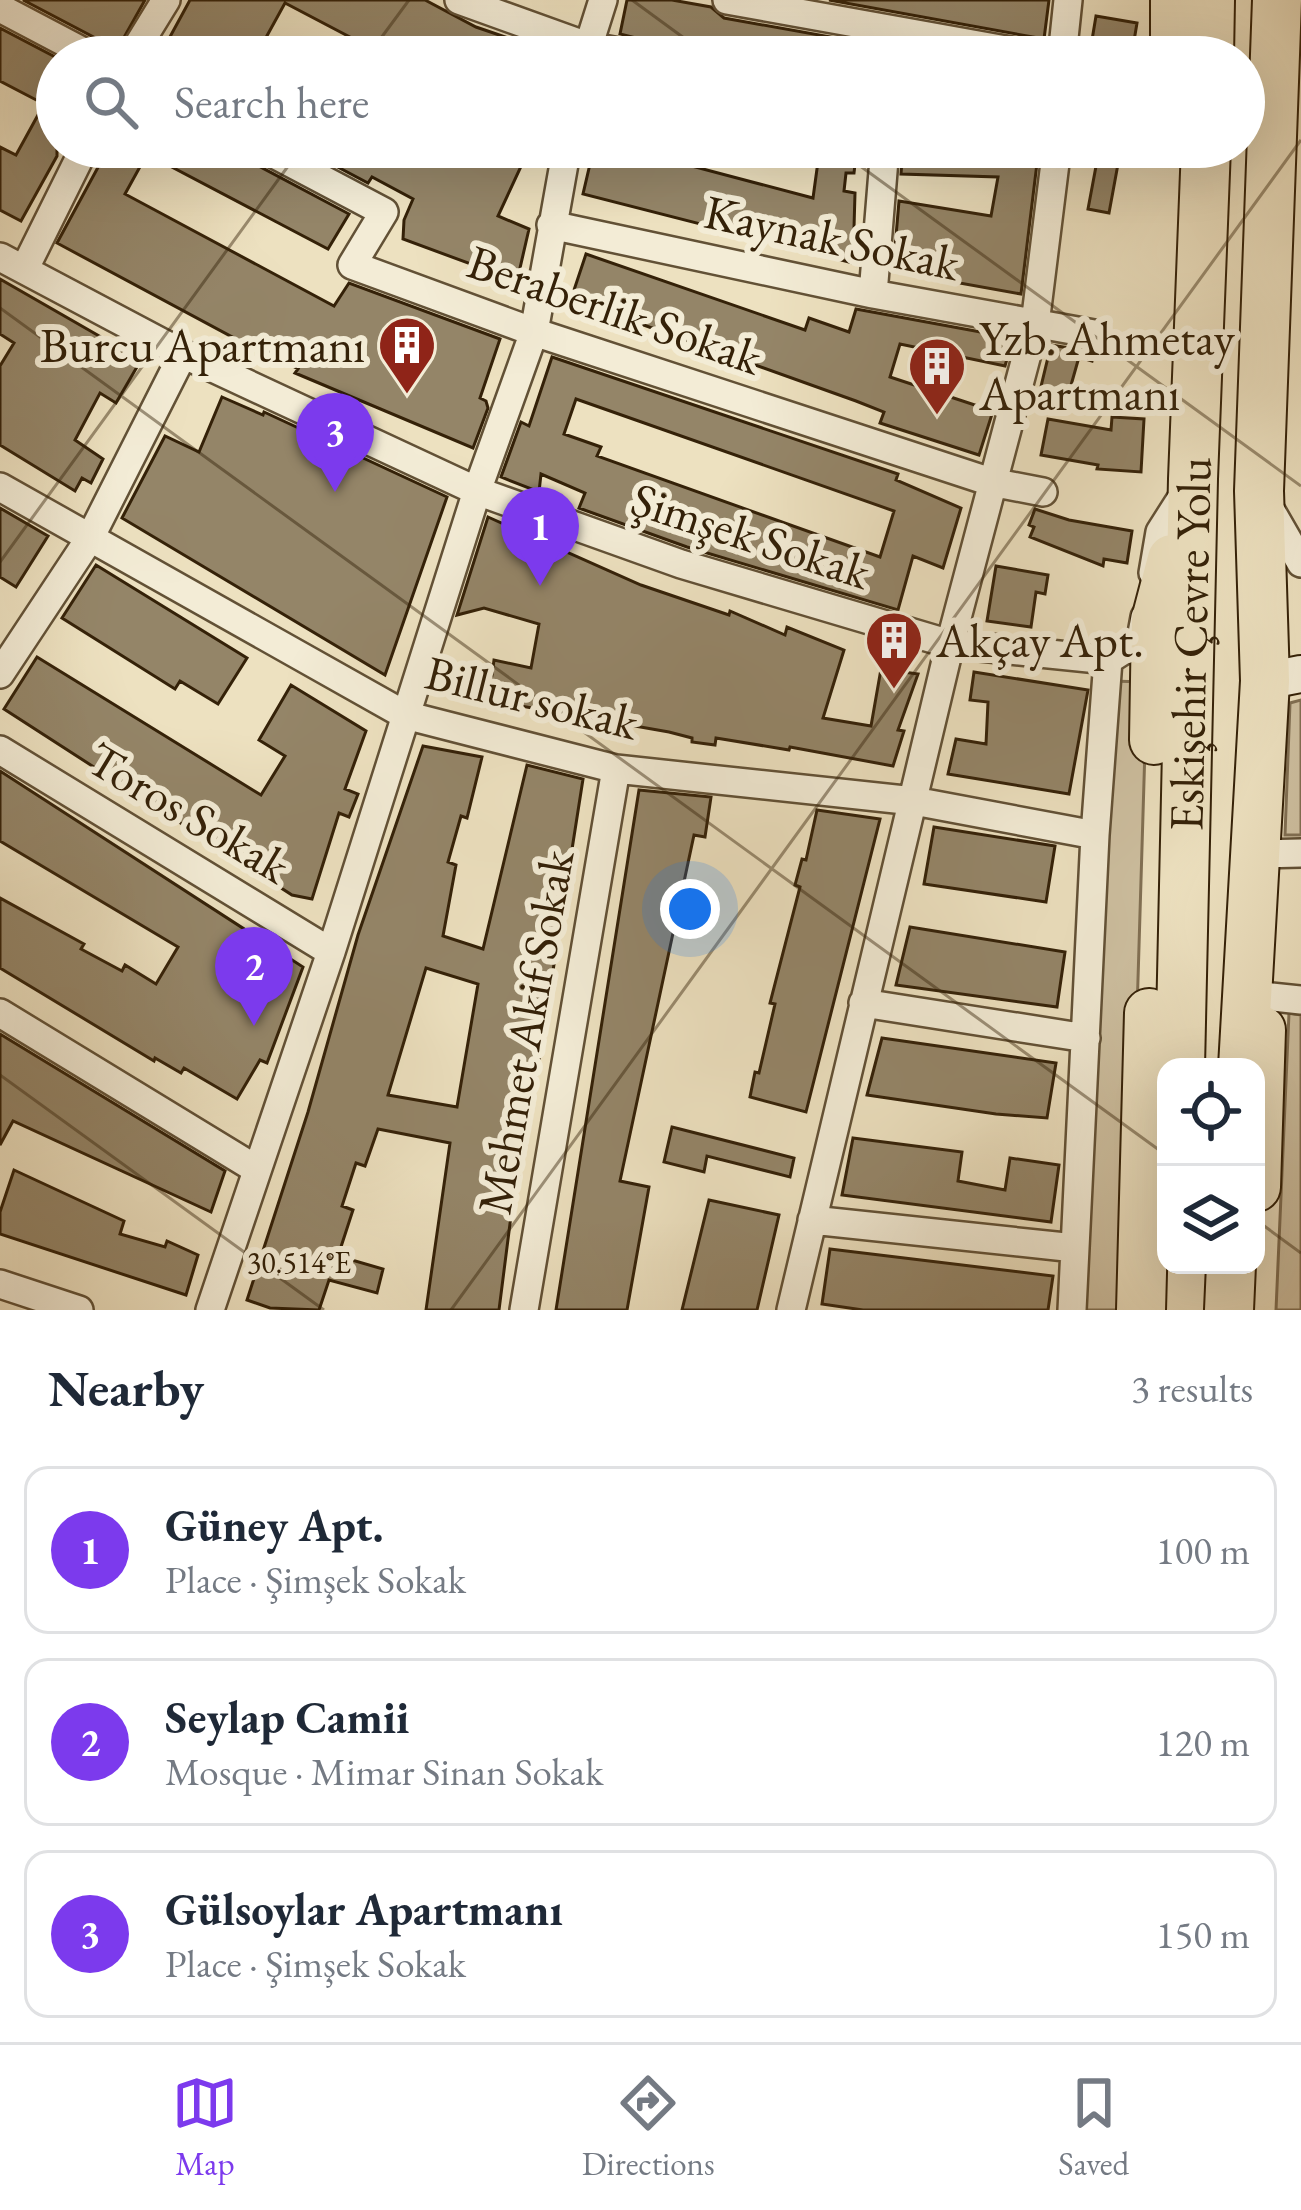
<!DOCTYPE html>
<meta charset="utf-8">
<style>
body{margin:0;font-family:"EB Garamond",serif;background:#f6f6f7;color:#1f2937}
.controls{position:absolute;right:36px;bottom:36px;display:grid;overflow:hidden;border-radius:24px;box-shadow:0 12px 48px #0002}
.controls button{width:108px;height:108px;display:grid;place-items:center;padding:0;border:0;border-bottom:3px solid #e0e1e3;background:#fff;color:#1f2937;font:60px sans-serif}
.you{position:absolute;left:690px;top:909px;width:42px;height:42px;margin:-30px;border:9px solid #fff;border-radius:50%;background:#1a73e8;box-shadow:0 0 0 18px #1a73e833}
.badge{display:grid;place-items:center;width:78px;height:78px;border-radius:50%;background:#7c3aed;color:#fff;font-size:39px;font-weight:700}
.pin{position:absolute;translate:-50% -99px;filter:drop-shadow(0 3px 6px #0008)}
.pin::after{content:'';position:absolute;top:63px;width:42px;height:36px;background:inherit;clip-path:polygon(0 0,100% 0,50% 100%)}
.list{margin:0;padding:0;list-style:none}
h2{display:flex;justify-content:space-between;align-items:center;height:156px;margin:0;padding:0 48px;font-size:51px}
h2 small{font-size:39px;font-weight:400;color:#747a83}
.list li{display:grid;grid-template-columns:78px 1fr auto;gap:36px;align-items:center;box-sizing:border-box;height:168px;margin:0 24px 24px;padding:0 24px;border:3px solid #e0e1e3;border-radius:24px}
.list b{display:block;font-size:45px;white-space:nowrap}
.list p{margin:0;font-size:39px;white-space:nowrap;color:#747a83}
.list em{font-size:39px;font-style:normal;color:#747a83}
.icon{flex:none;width:66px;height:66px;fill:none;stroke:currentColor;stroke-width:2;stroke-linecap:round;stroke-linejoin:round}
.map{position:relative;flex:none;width:1301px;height:1310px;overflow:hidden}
.search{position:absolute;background:#fff;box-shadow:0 12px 48px #0002;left:36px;right:36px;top:36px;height:132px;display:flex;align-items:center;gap:30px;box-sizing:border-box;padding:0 42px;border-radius:66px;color:#747a83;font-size:45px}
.sheet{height:732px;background:#fff}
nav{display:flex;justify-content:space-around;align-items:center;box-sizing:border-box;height:168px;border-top:3px solid #e0e1e3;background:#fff;font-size:33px;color:#747a83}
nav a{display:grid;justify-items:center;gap:6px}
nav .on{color:#7c3aed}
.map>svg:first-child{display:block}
.green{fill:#cec0a1;stroke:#817054;stroke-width:3}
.building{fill:#948568;stroke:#342108;stroke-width:3;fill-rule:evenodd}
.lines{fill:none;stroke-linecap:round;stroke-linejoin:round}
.street-casing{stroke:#625136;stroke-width:32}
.secondary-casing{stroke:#342108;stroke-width:40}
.highway-casing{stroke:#342108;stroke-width:52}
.street{stroke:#f3ecd6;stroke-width:27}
.secondary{stroke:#f3ecd6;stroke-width:36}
.highway{stroke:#ede1c0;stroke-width:48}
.ticks{fill:none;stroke:#342108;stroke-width:3;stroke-opacity:0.45}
.labels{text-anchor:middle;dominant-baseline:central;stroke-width:12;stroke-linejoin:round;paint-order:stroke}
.street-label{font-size:48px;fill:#342108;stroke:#f3ecd6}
.poi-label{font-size:48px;fill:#342108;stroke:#f3ecd6;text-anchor:start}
.ticks-label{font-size:30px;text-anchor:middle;fill:#342108;stroke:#f3ecd6;stroke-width:12;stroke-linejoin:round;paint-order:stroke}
</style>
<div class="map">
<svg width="1301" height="1310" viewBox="0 0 1301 1310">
<rect width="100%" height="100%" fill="#ede1c0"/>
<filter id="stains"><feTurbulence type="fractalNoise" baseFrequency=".00167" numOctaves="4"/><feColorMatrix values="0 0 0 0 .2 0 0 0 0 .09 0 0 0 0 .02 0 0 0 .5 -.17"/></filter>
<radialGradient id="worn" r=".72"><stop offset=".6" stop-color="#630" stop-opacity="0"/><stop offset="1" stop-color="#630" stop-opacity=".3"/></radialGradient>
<!-- green -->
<path class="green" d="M1109,681L1147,682L1128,1310H1075Z
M1301,700V835H1285L1290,703Z
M1289,1013L1301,1015V1310H1276Z"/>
<!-- building -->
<path class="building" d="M23,0H145L113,57L101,41Z
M190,0H425L476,27L564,57H388L285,3L263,43L290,57H159Z
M627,0H672L711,7L724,18L942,57H758L712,48L711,57H663L656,43L620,34Z
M829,0H1049L1044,39Z
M1096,16L1137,23L1133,47L1092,40Z
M0,28L57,58V156L21,221L0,210V147L16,155L44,104L0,81Z
M109,147H243L253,163L349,214L328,249L147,154L125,194L334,306L349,283L500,339L480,398L486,401L488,408L473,448L295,373L298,369L264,350L262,353L57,243Z
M300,147H530L498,216L529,229L517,281L403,239L404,220L413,199L372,177L368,183Z
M594,147H668L665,159L813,198L820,147H857L854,173H846L844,191L855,193L853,263L583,194Z
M903,147H1039L1021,294L893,271L899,201L991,216L998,177L901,174Z
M1097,161L1118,164L1109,213L1088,209Z
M586,254L805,330L809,318L849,332L856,309L1013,338L1005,366L900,344L890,377L993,411L979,455L880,423L884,412L856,401L571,299Z
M0,279L141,360L116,403L100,393L75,440L103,459L91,483L82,478L75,491L0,445V366L14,343L0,334Z
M1051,345L1094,352L1092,361L1079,357L1064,410L1037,403Z
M552,357L898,474L896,480L961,508L943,568L913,556L898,610L687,547L579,508L585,493L541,474L539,492L501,477L521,422L529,426ZM576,399L894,511L880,557L597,456L601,447L564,434Z
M222,397L263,415L264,412L447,497L385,675L122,518L165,436L199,452Z
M1112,417L1144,419L1141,472L1097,469L1098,465L1041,455L1048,419L1111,430Z
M0,508L48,536L16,587L0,577Z
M1035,509L1069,520L1132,531L1127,563L1104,559L1103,566L1030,537L1034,527L1029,525Z
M488,517L641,585L729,615L730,611L785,635L787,627L844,650L823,718L871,726L881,669L918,674L898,730L904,731L893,766L790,747L789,750L716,738L715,745L692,742V738L669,732L481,699L486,674L492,675L494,660L531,668L539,624L484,608L457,615Z
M96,565L247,658L218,704L180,681L175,689L62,618Z
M996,566L1048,575L1045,594L1036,592L1031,627L987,621Z
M37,657L261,795L285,756L259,740L291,685L366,731L345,789L358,794L349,817L339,813L312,899L292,895L4,709Z
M974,672L1088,690L1069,794L948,774L956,739L986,744L988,702L970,700Z
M423,746L482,757L467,818L461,816L448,862L456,865L443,936L483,949L527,765L583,779L524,1156L513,1200L499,1310H426L450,1143L378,1129L365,1166L356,1163L342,1206L353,1210L338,1256L383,1269L377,1293L329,1280L319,1310L270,1308L247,1300L308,1112L358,935ZM426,968L478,984L457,1107L388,1095Z
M0,771L303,967L267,1063L260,1060L237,1099L184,1068L181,1073L155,1058L154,1061L0,968V898L84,944L81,949L122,971L125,965L156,984L178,947L0,841Z
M639,790L711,797L705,837L694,835L620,1181L649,1187L627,1310H556Z
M817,810L880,819L806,1112L750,1097L755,1072L759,1073L775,1004L770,1003L800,887L795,885L802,859L806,860Z
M934,827L1055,846L1046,902L924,884Z
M910,927L1065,952L1057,1007L896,985Z
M0,1034L225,1171L211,1212L13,1121L0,1145Z
M882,1038L1056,1063L1047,1118L996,1114L867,1095Z
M672,1127L794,1158L790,1177L707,1156L704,1172L664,1162Z
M853,1138L962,1152L958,1181L1005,1190L1010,1158L1059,1165L1051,1222L842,1195Z
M14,1170L124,1221L120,1234L165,1247L167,1241L198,1255L186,1295L0,1234V1212Z
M709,1200L779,1215L757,1310H682Z
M830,1249L1053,1276L1048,1310H863L822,1304Z"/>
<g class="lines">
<defs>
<path id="street" d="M459,0L587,46L645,57
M727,0L1044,57
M0,8L93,57
M131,57L166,0
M585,57L603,0
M1062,57L1068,0
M261,147L384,212L352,265L534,332L991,482L1043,492
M551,225L873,294L1094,334
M0,257L183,354L477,491L681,564L950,644L1108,660L1141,639L1145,617
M25,268L85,147
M873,294L885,147
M0,487L405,715L616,769L914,801L1095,835
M1267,504L1301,563
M1153,573L1160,532L1188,488
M0,674L90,538L183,354
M0,750L331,952
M1261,854L1301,853
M1263,996L1301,1000
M863,1003L1086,1038
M0,1013L256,1169
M812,1220L1075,1248
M0,1284L79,1310
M210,1310L331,952L477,491L534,332L567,147
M524,1310L616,769
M791,1310L950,644L1035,324L1057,147
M1072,1310L1095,835L1108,660"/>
<path id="secondary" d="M1265,681L1301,674"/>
<g id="highway">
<path d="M1175,57V0"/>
<path d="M1209,57L1210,0"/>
<path d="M1154,740L1156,620L1172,559"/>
<path id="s1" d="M1180,1067L1193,479L1206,147"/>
<path d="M1243,1067L1265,681L1259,491L1277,0"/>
<path d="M1256,1187L1261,1030"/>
<path d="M1141,1310L1149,1013"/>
<path d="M1229,1310L1231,1265"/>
</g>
</defs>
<!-- street casing -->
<use href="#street" class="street-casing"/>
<!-- secondary casing -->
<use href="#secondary" class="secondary-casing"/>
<!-- highway casing -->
<use href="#highway" class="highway-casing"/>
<!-- street -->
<use href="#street" class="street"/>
<!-- secondary -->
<use href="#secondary" class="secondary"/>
<!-- highway -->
<use href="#highway" class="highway"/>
</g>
<!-- ticks -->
<path class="ticks" d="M632,0L710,57M367,57L409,0M834,147L1301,486M0,308L1166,1155M0,562L302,147M0,1075L324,1310M1256,1220L1301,1253M451,1310L1301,140"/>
<!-- icons -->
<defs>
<symbol id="building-pin" viewBox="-11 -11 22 30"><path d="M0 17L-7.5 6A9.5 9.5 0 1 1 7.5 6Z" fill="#8f2418" stroke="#f3ecd6"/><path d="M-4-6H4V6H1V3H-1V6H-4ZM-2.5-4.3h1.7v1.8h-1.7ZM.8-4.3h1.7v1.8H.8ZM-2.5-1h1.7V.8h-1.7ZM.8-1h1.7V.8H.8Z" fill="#fff"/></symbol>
</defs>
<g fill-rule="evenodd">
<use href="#building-pin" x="374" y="312" width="66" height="90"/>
<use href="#building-pin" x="904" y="333" width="66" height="90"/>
<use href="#building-pin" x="861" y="607" width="66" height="90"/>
</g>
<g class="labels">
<!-- street labels -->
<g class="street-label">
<text transform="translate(832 237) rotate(12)">Kaynak Sokak</text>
<text transform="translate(615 309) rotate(19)">Beraberlik Sokak</text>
<text transform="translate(751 535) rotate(18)">Şimşek Sokak</text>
<text stroke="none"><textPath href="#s1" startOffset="423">Eskişehir Çevre Yolu</textPath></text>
<text transform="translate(532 697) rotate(14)">Billur sokak</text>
<text transform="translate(189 812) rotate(31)">Toros Sokak</text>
<text transform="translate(525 1032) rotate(-80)">Mehmet Akif Sokak</text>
</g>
<!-- poi labels -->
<g class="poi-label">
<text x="979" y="338">Yzb. Ahmetay<tspan x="979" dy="55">Apartmanı</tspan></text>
<text x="365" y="345" text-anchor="end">Burcu Apartmanı</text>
<text x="936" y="640">Akçay Apt.</text>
</g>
</g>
<g class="ticks-label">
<text x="299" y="1273">30.514°E</text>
</g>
<rect width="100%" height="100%" filter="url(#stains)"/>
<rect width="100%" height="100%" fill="url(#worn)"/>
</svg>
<div class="controls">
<button><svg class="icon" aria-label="locate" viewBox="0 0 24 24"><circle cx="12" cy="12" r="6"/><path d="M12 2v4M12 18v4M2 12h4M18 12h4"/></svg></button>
<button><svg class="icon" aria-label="layers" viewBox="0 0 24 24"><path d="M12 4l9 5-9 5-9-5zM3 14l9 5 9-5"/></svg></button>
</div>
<div class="you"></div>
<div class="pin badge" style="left:540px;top:586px">1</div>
<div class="pin badge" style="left:254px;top:1026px">2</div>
<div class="pin badge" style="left:335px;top:492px">3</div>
<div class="search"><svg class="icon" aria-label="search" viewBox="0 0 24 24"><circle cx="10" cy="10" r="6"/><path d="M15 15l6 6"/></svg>Search here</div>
</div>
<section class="sheet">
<h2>Nearby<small>3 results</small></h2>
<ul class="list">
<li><span class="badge">1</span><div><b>Güney Apt.</b><p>Place · Şimşek Sokak</p></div><em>100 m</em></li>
<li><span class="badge">2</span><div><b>Seylap Camii</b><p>Mosque · Mimar Sinan Sokak</p></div><em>120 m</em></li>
<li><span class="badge">3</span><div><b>Gülsoylar Apartmanı</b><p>Place · Şimşek Sokak</p></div><em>150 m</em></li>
</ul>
</section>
<nav>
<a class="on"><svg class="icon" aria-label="map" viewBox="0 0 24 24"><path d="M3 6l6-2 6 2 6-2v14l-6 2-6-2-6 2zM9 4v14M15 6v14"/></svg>Map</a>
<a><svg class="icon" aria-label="directions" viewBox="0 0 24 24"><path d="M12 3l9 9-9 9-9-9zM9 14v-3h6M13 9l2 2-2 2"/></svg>Directions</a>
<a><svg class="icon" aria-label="saved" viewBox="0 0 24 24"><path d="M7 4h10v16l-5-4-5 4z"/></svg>Saved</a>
</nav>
